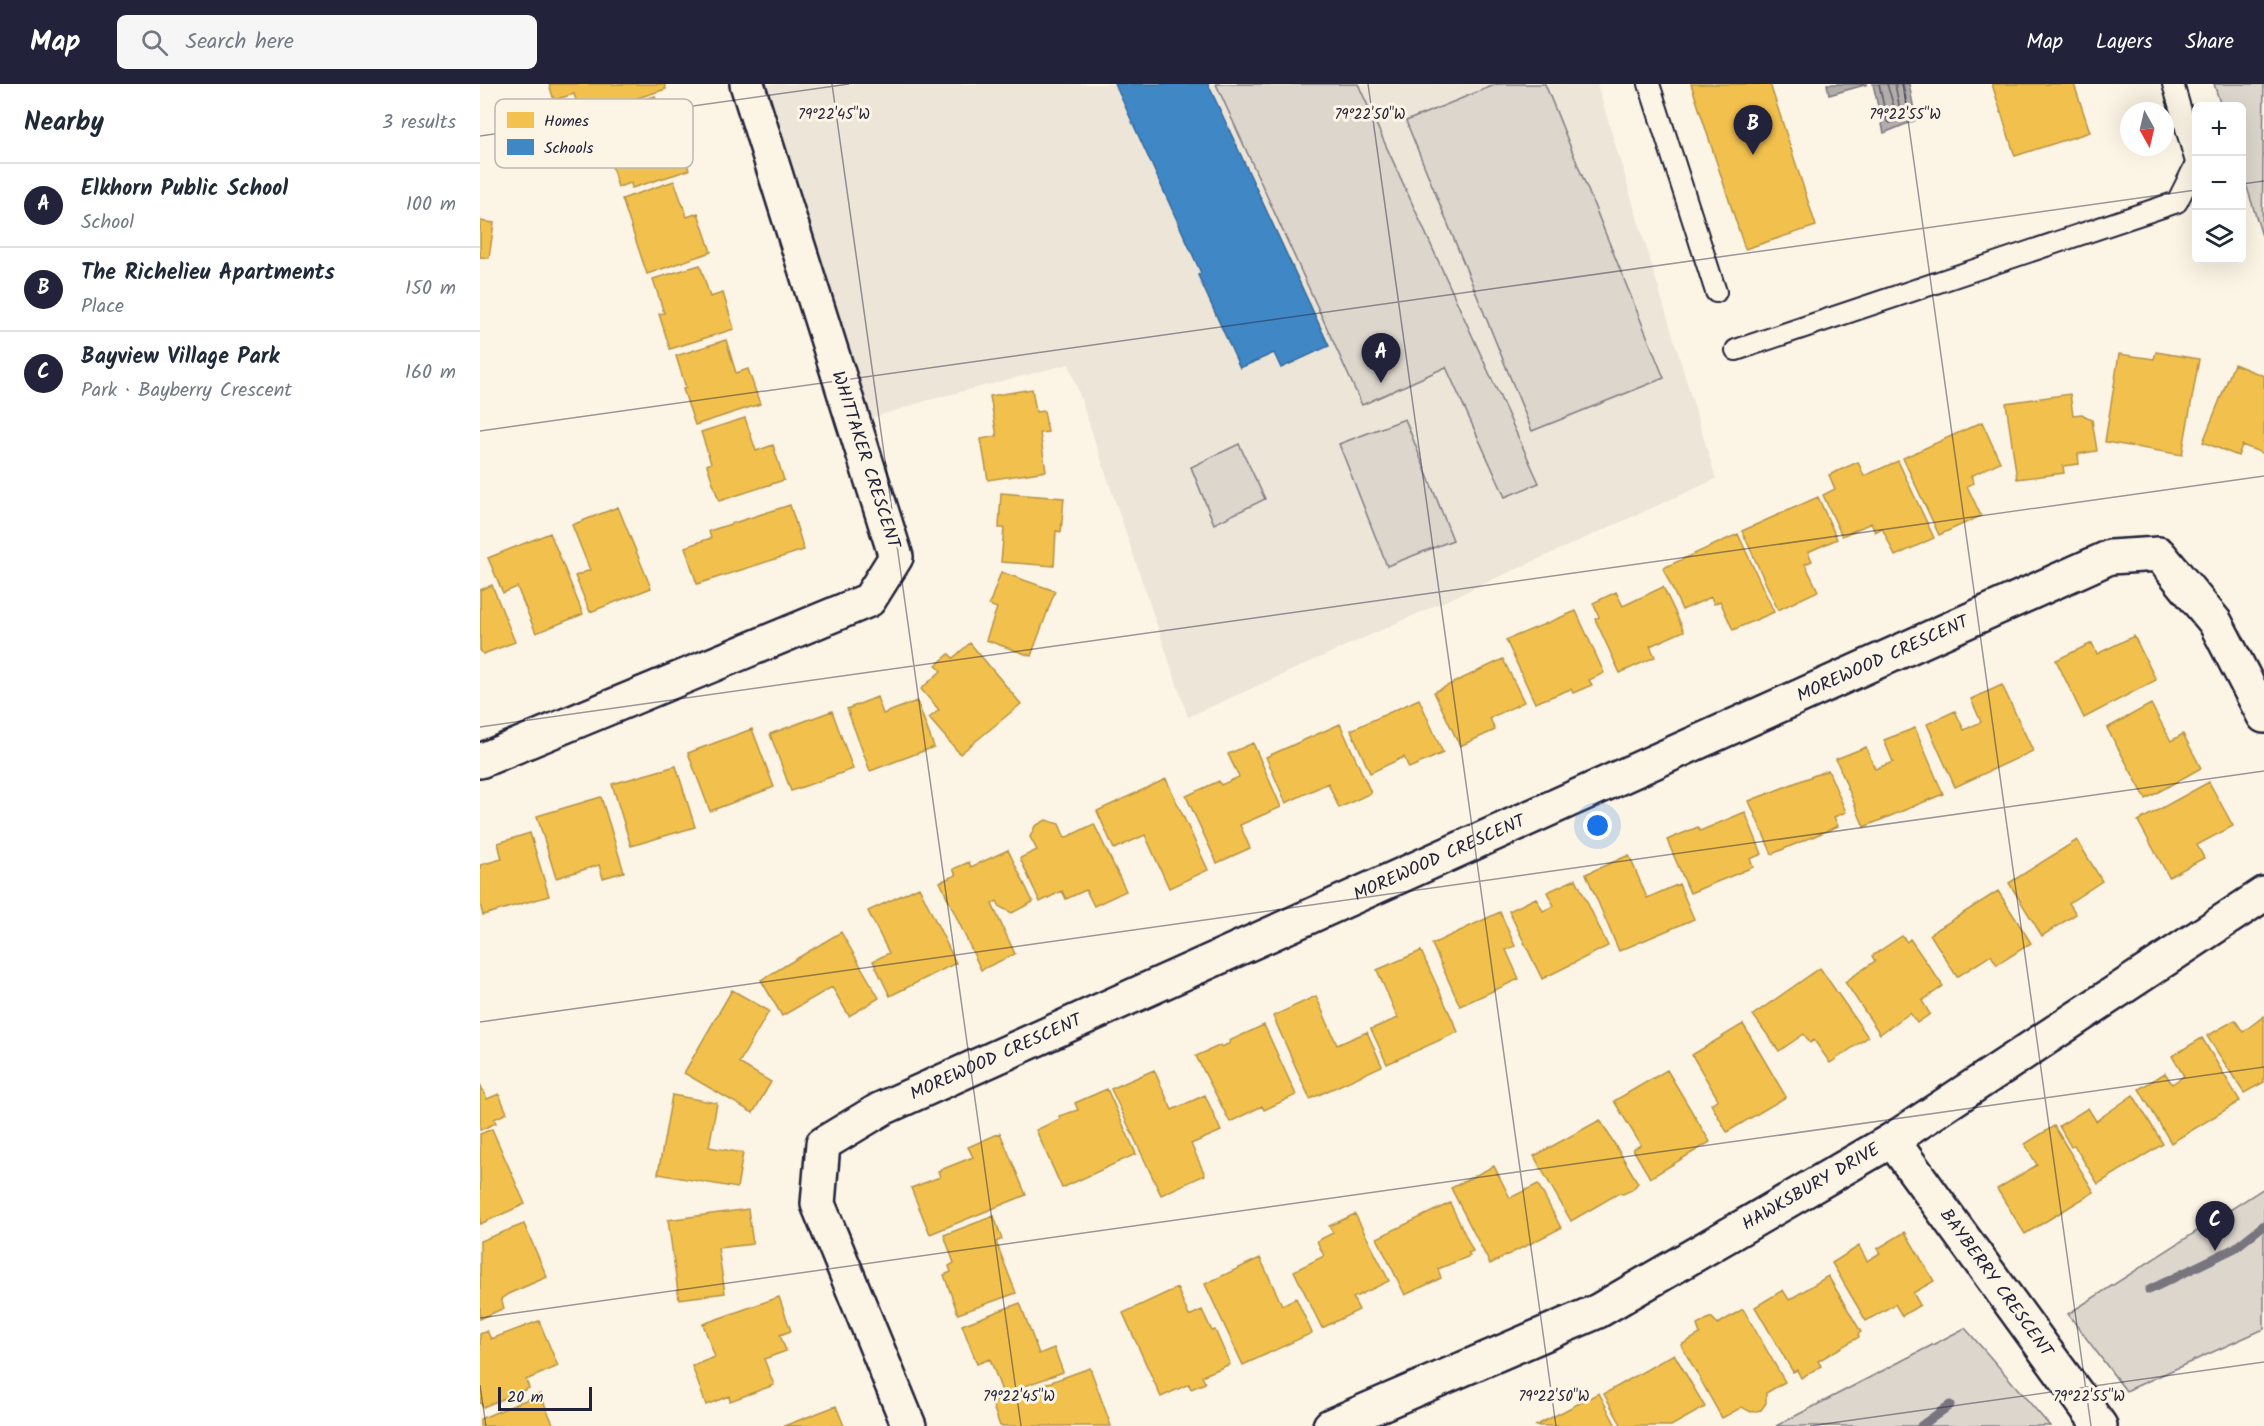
<!DOCTYPE html>
<meta charset="utf-8">
<style>
body{margin:0;font-family:Kalam,sans-serif;background:#f6f6f7;color:#1f2937}
.controls{position:absolute;right:18px;top:18px;display:grid;overflow:hidden;border-radius:9px;box-shadow:0 6px 24px #0002}
.controls button{width:54px;height:54px;display:grid;place-items:center;padding:0;border:0;border-bottom:2px solid #e0e1e3;background:#fff;color:#1f2937;font:30px sans-serif}
.compass{position:absolute;left:1640px;top:18px;width:54px;height:54px;border-radius:50%;background:#fff;box-shadow:0 6px 24px #0002;rotate:172deg}
.scale{position:absolute;left:18px;bottom:15px;width:94px;box-sizing:border-box;padding-left:6px;border:3px solid #22223b;border-top:0;font-size:16px;line-height:21px;white-space:nowrap;color:#22223b;-webkit-text-stroke:4px #fcf5e5;paint-order:stroke}
.you{position:absolute;left:1118px;top:742px;width:21px;height:21px;margin:-15px;border:4px solid #fff;border-radius:50%;background:#1a73e8;box-shadow:0 0 0 9px #1a73e833}
.badge{display:grid;place-items:center;width:39px;height:39px;border-radius:50%;background:#22223b;color:#fff;font-size:20px;font-weight:700}
.pin{position:absolute;translate:-50% -50px;filter:drop-shadow(0 2px 3px #0008)}
.pin::after{content:'';position:absolute;top:32px;width:21px;height:18px;background:inherit;clip-path:polygon(0 0,100% 0,50% 100%)}
.list{margin:0;padding:0;list-style:none}
h2{display:flex;justify-content:space-between;align-items:center;height:78px;margin:0;padding:0 24px;font-size:26px}
h2 small{font-size:20px;font-weight:400;color:#747a83}
.list li{display:grid;grid-template-columns:39px 1fr auto;gap:18px;align-items:center;box-sizing:border-box;height:84px;padding:0 24px;border-top:2px solid #e0e1e3}
.list b{display:block;font-size:22px;white-space:nowrap}
.list p{margin:0;font-size:20px;white-space:nowrap;color:#747a83}
.list em{font-size:20px;font-style:normal;color:#747a83}
.icon{flex:none;width:33px;height:33px;fill:none;stroke:currentColor;stroke-width:2;stroke-linecap:round;stroke-linejoin:round}
.map{position:relative;flex:none;width:1784px;height:1342px;overflow:hidden}
header{display:flex;align-items:center;gap:36px;box-sizing:border-box;height:84px;padding:0 30px;background:#22223b;color:#fff}
header strong{font-size:28px}
nav{display:flex;gap:33px;margin-inline-start:auto;font-size:21px}
.search{width:420px;height:54px;background:#f6f6f7;display:flex;align-items:center;gap:15px;box-sizing:border-box;padding:0 21px;border-radius:9px;color:#747a83;font-size:22px}
main{display:flex}
aside{flex:1;background:#fff}
.map>svg:first-child{display:block}
.built{fill:#ece5d8}
.green{fill:#dcd6cc;stroke:#7f7c84;stroke-width:1.5}
.water{fill:#b2adab;stroke:#78757e;stroke-width:1.5}
.homes{fill:#f2c14e;stroke:#b49148;stroke-width:1.5}
.schools{fill:#3f88c5;stroke:#36699c;stroke-width:1.5}
.lines{fill:none;stroke-linecap:round;stroke-linejoin:round}
.shore{stroke:#5c5a68;stroke-width:1.5}
.stream{stroke:#78757e;stroke-width:9}
.service-casing{stroke:#22223b;stroke-width:24}
.minor-casing{stroke:#22223b;stroke-width:38}
.service{stroke:#fcf5e5;stroke-width:20}
.minor{stroke:#fcf5e5;stroke-width:33}
.ticks{fill:none;stroke:#22223b;stroke-width:1.5;stroke-opacity:0.45}
.labels{text-anchor:middle;dominant-baseline:central;stroke-width:6;stroke-linejoin:round;paint-order:stroke}
.street-label{font-size:18px;fill:#22223b;stroke:#fcf5e5}
.key{fill:#fcf5e5;stroke:#bbb6b2;stroke-width:1.5}
.key-label{font-size:16px;fill:#22223b}
.ticks-label{font-size:15px;text-anchor:middle;fill:#22223b;stroke:#fcf5e5;stroke-width:6;stroke-linejoin:round;paint-order:stroke}
</style>
<header>
<strong>Map</strong>
<div class="search"><svg class="icon" aria-label="search" viewBox="0 0 24 24"><circle cx="10" cy="10" r="6"/><path d="M15 15l6 6"/></svg>Search here</div>
<nav><a>Map</a><a>Layers</a><a>Share</a></nav>
</header>
<main>
<aside>
<h2>Nearby<small>3 results</small></h2>
<ul class="list">
<li><span class="badge">A</span><div><b>Elkhorn Public School</b><p>School</p></div><em>100 m</em></li>
<li><span class="badge">B</span><div><b>The Richelieu Apartments</b><p>Place</p></div><em>150 m</em></li>
<li><span class="badge">C</span><div><b>Bayview Village Park</b><p>Park · Bayberry Crescent</p></div><em>160 m</em></li>
</ul>
</aside>
<div class="map">
<svg width="1784" height="1342" viewBox="0 0 1784 1342">
<rect width="100%" height="100%" fill="#fcf5e5"/>
<filter id="ink" filterUnits="userSpaceOnUse"><feTurbulence type="fractalNoise" baseFrequency=".0167" numOctaves="2"/><feDisplacementMap in="SourceGraphic" scale="12" xChannelSelector="R" yChannelSelector="G"/><feConvolveMatrix kernelMatrix="1 2 1 2 8 2 1 2 1" color-interpolation-filters="sRGB"/></filter>
<g filter="url(#ink)">
<!-- built -->
<path class="built" d="M267,0H1117L1236,395L708,633L589,280L445,317L373,340Z"/>
<!-- green -->
<path class="green" d="M736,0H878L1059,399L1025,413L966,283L882,321Z
M1017,0H1065L1184,294L1052,347L926,37Z
M1734,0H1784L1782,152L1762,87V22H1741Z
M925,335L973,456L907,482L859,360Z
M759,360L785,415L734,440L711,383Z
M1784,1104V1245L1646,1307L1588,1230Z
M1485,1244L1570,1342H1296Z"/>
<!-- water -->
<path class="water" d="M1347,0H1388L1349,11Z
M1393,0H1429L1436,36L1404,49Z"/>
<!-- homes -->
<path class="homes" d="M69,0H184L186,5L101,32L94,10L74,16Z
M1211,0H1290L1336,142L1265,165Z
M1512,0H1594L1610,48L1535,72Z
M175,12L187,52L197,48L209,86L152,104L151,99L138,103L131,79L143,75L128,27Z
M194,97L207,133L218,129L231,168L167,190L142,115Z
M0,134V137L14,139L9,174L0,173Z
M220,181L230,213L243,209L254,245L190,265L179,230L184,229L173,195Z
M246,256L256,289L268,285L280,320L215,341L203,305L206,304L196,272Z
M1676,268L1719,275L1702,371L1625,358L1639,270L1674,275Z
M1754,280L1784,292V370L1762,361L1758,372L1723,358Z
M552,305L556,328L564,327L568,348L560,349L566,387L508,396L501,355L517,352L510,312Z
M1590,310L1593,331L1602,330L1612,336L1617,367L1598,370L1599,380L1583,382L1584,389L1537,395L1526,319Z
M265,334L276,367L293,361L304,396L239,417L227,381L231,379L221,348Z
M1502,338L1520,378L1491,392L1494,399L1487,402L1501,432L1459,451L1423,374Z
M1418,377L1454,454L1415,472L1402,444L1395,448L1391,439L1362,452L1343,411L1355,405L1349,391L1378,378L1384,392Z
M521,409L584,414L581,448L576,447L574,482L521,478L524,444H519Z
M1338,413L1357,455L1328,468L1332,477L1325,480L1338,507L1298,526L1262,447Z
M310,421L324,466L217,500L205,463L231,454L229,447Z
M138,423L171,504L110,528L95,492L110,486L92,441Z
M70,449L103,530L56,549L37,503L23,509L8,474Z
M1258,450L1294,528L1253,546L1240,517L1234,520L1231,513L1202,526L1183,484Z
M521,488L575,507L551,572L506,556L517,524L509,521Z
M12,501L35,558L3,570L0,566V506Z
M1183,503L1204,547L1170,562L1175,573L1140,589L1115,535L1119,533L1113,519L1136,508L1143,522Z
M1096,527L1124,589L1109,596L1112,601L1093,609L1091,605L1055,619L1026,556Z
M1654,552L1676,596L1604,634L1576,576L1612,559L1617,570Z
M490,559L541,620L480,670L449,634L459,626L441,605L461,587L456,581L469,570L473,574Z
M1023,575L1044,618L1010,634L1015,646L980,662L954,608Z
M1522,601L1553,667L1475,703L1447,640L1475,627L1484,646L1501,638L1491,615Z
M397,613L403,630L437,617L454,663L390,687L367,625Z
M939,615L963,669L929,684L924,673L890,689L871,646Z
M1671,620L1691,657L1703,650L1721,684L1666,715L1627,644Z
M352,627L373,685L311,707L290,650Z
M860,640L891,709L859,724L848,699L806,719L786,673Z
M1435,644L1463,710L1384,743L1356,675L1386,663L1395,685L1413,678L1404,656Z
M272,645L294,703L230,727L208,669Z
M773,659L801,723L760,741L770,764L737,779L706,712L739,697L741,701L759,693L748,670Z
M196,682L215,743L151,762L132,700Z
M1348,686L1366,728L1354,733L1358,742L1292,770L1269,717Z
M686,695L728,786L689,804L665,751L634,765L617,727Z
M1729,698L1753,742L1717,761L1724,774L1689,793L1658,737Z
M121,713L144,788L123,794L119,781L76,794L57,732Z
M1265,728L1282,770L1270,775L1273,783L1210,809L1187,756L1218,743L1220,747Z
M566,736L579,740L585,754L614,740L646,807L614,822L606,806L586,815L582,807L560,818L540,774L557,766L550,753L555,742Z
M50,749L69,812L3,831L0,820V781L22,775L18,759Z
M1597,756L1622,797L1589,819L1596,830L1562,852L1529,799Z
M528,766L553,818L532,829L520,823L517,817L512,820L535,870L501,886L460,798L476,791L473,785L489,778L491,783Z
M1149,771L1167,814L1199,800L1214,835L1139,867L1106,790Z
M1096,795L1128,862L1062,895L1029,827L1056,814L1063,827L1074,822L1067,808Z
M439,803L476,879L410,912L393,877L409,869L388,827Z
M1518,807L1551,859L1517,881L1511,871L1477,893L1450,850Z
M1020,828L1035,862L1026,866L1039,895L980,922L952,860Z
M361,848L399,914L369,932L352,903L302,932L281,896Z
M1422,852L1427,858L1430,855L1463,902L1442,917L1450,930L1437,939L1430,929L1400,950L1365,898L1395,877L1392,872Z
M941,867L978,948L907,980L891,945L918,934L897,886Z
M1340,884L1388,953L1350,979L1334,956L1330,959L1324,950L1299,967L1273,931Z
M252,906L289,927L259,979L291,998L273,1029L204,989Z
M836,912L857,961L887,948L902,982L830,1015L793,932Z
M1784,932V998L1764,1009L1727,952L1755,936L1763,948Z
M1263,940L1306,1013L1247,1048L1231,1020L1238,1015L1212,971Z
M784,941L816,1011L784,1026L782,1022L750,1038L716,972L741,961L742,963L750,959L749,957Z
M1722,954L1760,1017L1691,1059L1659,1005L1685,989L1692,1000L1704,992L1692,972Z
M674,986L692,1026L725,1011L741,1047L711,1060L725,1091L681,1111L631,1005Z
M1187,986L1230,1058L1170,1094L1153,1065L1161,1061L1134,1017Z
M0,1000L7,1015L19,1010L27,1029L14,1035L16,1039L0,1046Z
M627,1005L656,1070L582,1104L556,1046L580,1035L579,1032L598,1026L595,1019Z
M192,1011L237,1019L229,1063L263,1069L257,1104L178,1090Z
M1653,1011L1683,1060L1618,1100L1594,1061L1591,1063L1579,1042L1608,1024L1616,1037Z
M1120,1036L1158,1099L1152,1106L1143,1110L1139,1109L1091,1137L1054,1072Z
M1574,1042L1614,1108L1545,1150L1517,1105L1557,1081L1545,1060Z
M12,1045L45,1120L0,1140V1050Z
M520,1049L546,1111L450,1150L431,1104L460,1093L458,1087L493,1073L488,1063Z
M1014,1082L1030,1114L1058,1100L1081,1144L1010,1180L971,1104Z
M970,1119L993,1167L988,1169L990,1172L958,1185L961,1194L925,1211L897,1154Z
M268,1125L273,1160L238,1164L245,1209L199,1215L188,1136Z
M875,1130L909,1197L873,1214L879,1226L842,1244L814,1187L844,1172L837,1157L853,1149L849,1142Z
M514,1132L522,1155L516,1158L536,1209L478,1230L464,1191L471,1188L469,1182L474,1179L464,1151Z
M44,1140L67,1193L28,1210L21,1215L24,1224L0,1235V1157Z
M1425,1148L1454,1197L1433,1209L1440,1221L1422,1232L1415,1220L1386,1237L1352,1179L1379,1162L1387,1177L1400,1169L1397,1165Z
M780,1174L802,1221L816,1214L832,1249L763,1281L725,1200Z
M1348,1192L1381,1248L1378,1250L1379,1253L1338,1277L1341,1282L1321,1294L1317,1286L1313,1288L1275,1223L1303,1206L1309,1216Z
M697,1204L709,1232L722,1226L732,1247L735,1246L750,1280L722,1292L725,1299L711,1305L709,1300L681,1313L643,1229Z
M299,1213L311,1247L300,1251L306,1267L284,1275L294,1301L250,1317L249,1312L226,1321L212,1282L235,1273L223,1240Z
M540,1219L559,1270L574,1264L583,1288L523,1310L510,1275L497,1280L482,1241Z
M1263,1225L1305,1298L1286,1309V1319L1281,1326L1271,1328L1262,1323L1242,1334L1201,1261L1220,1250L1217,1241L1231,1233L1238,1240Z
M59,1237L78,1282L46,1296L49,1304L3,1323L0,1318V1250L7,1247L11,1255Z
M1194,1270L1225,1323L1191,1342H1142L1124,1310Z
M610,1284L631,1342H520L512,1319Z
M1119,1309L1136,1342H1055Z
M60,1310L74,1342H0V1335Z
M356,1322L364,1342H304Z"/>
<!-- schools -->
<path class="schools" d="M635,0H728L849,262L801,284L794,269L760,284L718,191L721,189Z"/>
<g class="lines">
<!-- shore -->
<path class="shore" d="M1399,0L1407,37L1410,39L1429,31L1423,0
M1407,0L1416,29L1420,26L1415,0"/>
<!-- stream -->
<path class="stream" d="M1669,1206L1755,1164L1784,1141
M1441,1342L1470,1321"/>
<defs>
<path id="service" d="M1169,0L1236,208
M1693,0L1716,78
M1256,266L1697,118L1716,80"/>
<g id="minor">
<path d="M0,677L389,516L416,473L267,0"/>
<path id="s1" d="M1412,1056L1620,1342"/>
<path id="s2" d="M429,1342L338,1120L343,1060L401,1025L1630,473L1679,470L1735,538L1784,632"/>
<path id="s3" d="M850,1342L1118,1227L1412,1056L1784,810"/>
</g>
</defs>
<!-- service casing -->
<use href="#service" class="service-casing"/>
<!-- minor casing -->
<use href="#minor" class="minor-casing"/>
<!-- service -->
<use href="#service" class="service"/>
<!-- minor -->
<use href="#minor" class="minor"/>
</g>
</g>
<!-- ticks -->
<path class="ticks" d="M352,0L541,1342M888,0L1076,1342M1423,0L1611,1342M0,52L369,0M1762,100L1784,97M0,347L1716,106M0,643L1784,392M0,938L1784,687M0,1234L1784,983M0,1301L6,1342M1330,1342L1784,1278"/>
<g class="labels">
<!-- street labels -->
<g class="street-label">
<text transform="translate(385 376) rotate(72)">WHITTAKER CRESCENT</text>
<text stroke="none"><textPath href="#s2" startOffset="1466">MOREWOOD CRESCENT</textPath></text>
<text stroke="none"><textPath href="#s2" startOffset="980">MOREWOOD CRESCENT</textPath></text>
<text stroke="none"><textPath href="#s2" startOffset="494">MOREWOOD CRESCENT</textPath></text>
<text stroke="none"><textPath href="#s3" startOffset="538">HAWKSBURY DRIVE</textPath></text>
<text stroke="none"><textPath href="#s1" startOffset="177">BAYBERRY CRESCENT</textPath></text>
</g>
</g>
<!-- legend -->
<rect x="15" y="15" width="198" height="69" rx="9" class="key"/>
<rect x="27" y="28" width="27" height="16" fill="#f2c14e"/>
<rect x="27" y="55" width="27" height="16" fill="#3f88c5"/>
<g class="key-label">
<text x="64" y="42">Homes</text>
<text x="64" y="69">Schools</text>
</g>
<g class="ticks-label">
<text x="354" y="35">79°22'45"W</text>
<text x="890" y="35">79°22'50"W</text>
<text x="1425" y="35">79°22'55"W</text>
<text x="539" y="1317">79°22'45"W</text>
<text x="1074" y="1317">79°22'50"W</text>
<text x="1609" y="1317">79°22'55"W</text>
</g>
</svg>
<div class="controls">
<button>+</button>
<button>−</button>
<button><svg class="icon" aria-label="layers" viewBox="0 0 24 24"><path d="M12 4l9 5-9 5-9-5zM3 14l9 5 9-5"/></svg></button>
</div>
<svg class="compass" viewBox="-18 -18 36 36"><path d="M0-13l5 13h-10z" fill="#e53935"/><path d="M0 13l5-13h-10z" fill="#747a83"/></svg>
<div class="scale">20 m</div>
<div class="you"></div>
<div class="pin badge" style="left:901px;top:299px">A</div>
<div class="pin badge" style="left:1273px;top:71px">B</div>
<div class="pin badge" style="left:1735px;top:1167px">C</div>
</div>
</main>
